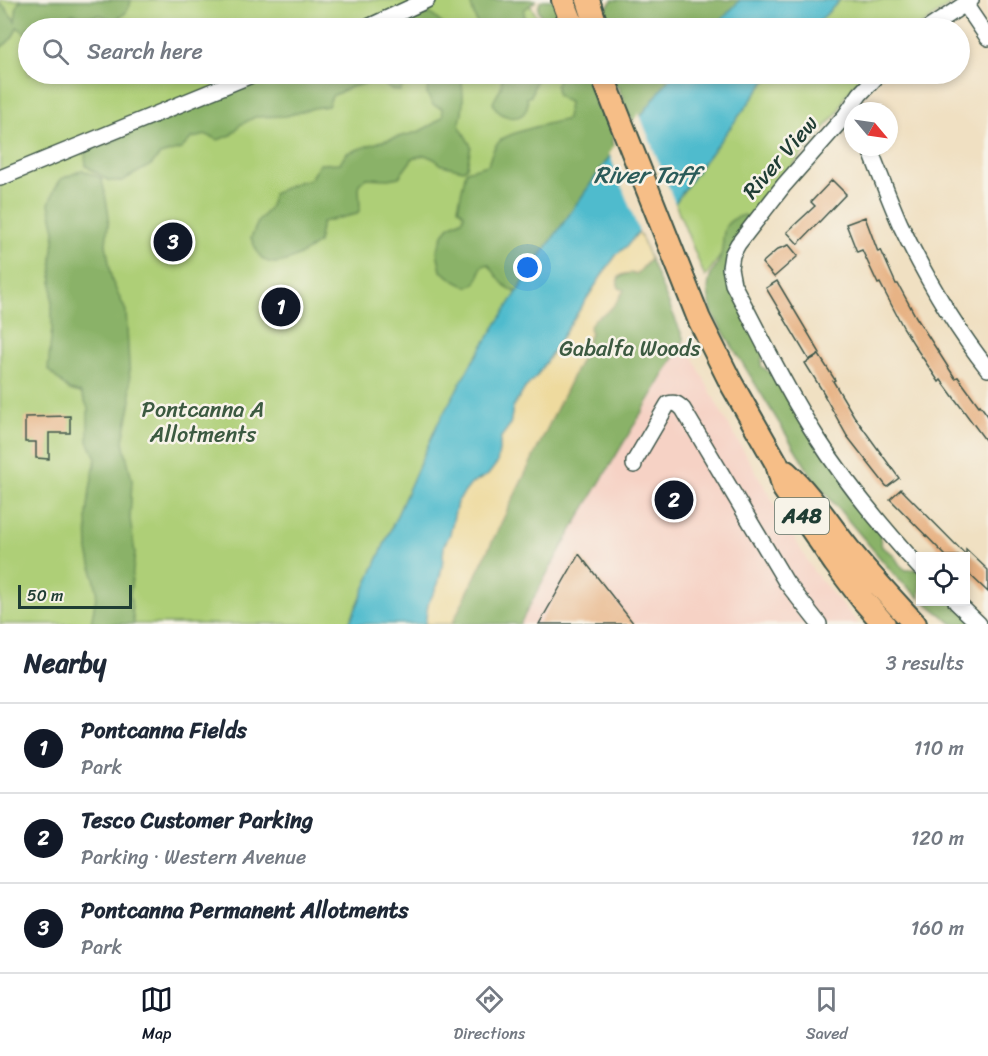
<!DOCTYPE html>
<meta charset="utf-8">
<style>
body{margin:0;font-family:Sriracha,sans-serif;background:#f2f2f3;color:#1f2937}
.controls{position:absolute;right:18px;bottom:18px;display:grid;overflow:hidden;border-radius:0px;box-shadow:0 3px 9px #0003}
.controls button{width:54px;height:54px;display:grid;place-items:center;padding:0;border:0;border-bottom:2px solid #e0e1e3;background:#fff;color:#1f2937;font:30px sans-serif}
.compass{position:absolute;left:844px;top:102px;width:54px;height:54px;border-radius:50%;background:#fff;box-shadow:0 3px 9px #0003;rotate:119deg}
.scale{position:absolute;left:18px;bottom:15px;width:114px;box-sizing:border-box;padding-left:6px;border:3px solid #1f3d34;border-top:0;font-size:16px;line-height:21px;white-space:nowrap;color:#1f3d34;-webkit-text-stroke:4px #f7f3e8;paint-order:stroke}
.you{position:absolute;left:528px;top:268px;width:21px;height:21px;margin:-15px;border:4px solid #fff;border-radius:50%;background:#1a73e8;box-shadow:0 0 0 9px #1a73e833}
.badge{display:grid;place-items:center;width:39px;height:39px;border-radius:50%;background:#111827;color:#fff;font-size:20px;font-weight:700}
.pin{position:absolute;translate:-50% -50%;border:3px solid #fff;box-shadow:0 2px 6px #0006}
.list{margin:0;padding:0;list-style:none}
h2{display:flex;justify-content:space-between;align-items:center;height:78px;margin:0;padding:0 24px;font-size:26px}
h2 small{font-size:20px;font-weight:400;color:#747a83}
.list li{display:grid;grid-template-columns:39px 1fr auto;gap:18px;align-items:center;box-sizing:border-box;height:90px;padding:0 24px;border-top:2px solid #e0e1e3}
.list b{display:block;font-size:22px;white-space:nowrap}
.list p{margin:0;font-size:20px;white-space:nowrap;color:#747a83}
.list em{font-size:20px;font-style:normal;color:#747a83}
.icon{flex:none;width:33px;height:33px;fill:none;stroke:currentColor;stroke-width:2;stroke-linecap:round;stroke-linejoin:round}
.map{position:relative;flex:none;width:988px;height:624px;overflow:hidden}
.search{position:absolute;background:#fff;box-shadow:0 3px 9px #0003;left:18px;right:18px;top:18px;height:66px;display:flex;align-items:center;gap:15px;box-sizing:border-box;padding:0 21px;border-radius:33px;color:#747a83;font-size:22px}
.sheet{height:348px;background:#fff}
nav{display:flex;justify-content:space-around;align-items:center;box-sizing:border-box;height:84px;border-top:2px solid #e0e1e3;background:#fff;font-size:16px;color:#747a83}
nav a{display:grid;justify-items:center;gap:3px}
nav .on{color:#111827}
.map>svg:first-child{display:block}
.built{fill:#f6d2c5}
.green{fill:#aecf77;stroke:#668656;stroke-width:1.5}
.forest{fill:#8ab268;stroke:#54784e;stroke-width:1.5}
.sand{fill:#eeda9e;stroke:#868c69;stroke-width:1.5}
.water{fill:#50bbcd;stroke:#387c80;stroke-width:1.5}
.pier{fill:#f0e0c2}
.building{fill:#e7b385}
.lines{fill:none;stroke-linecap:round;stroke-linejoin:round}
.minor-casing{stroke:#3e5549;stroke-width:18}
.highway-casing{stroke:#3e5549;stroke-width:26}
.minor{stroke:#fff;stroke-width:15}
.highway{stroke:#f6be87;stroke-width:22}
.labels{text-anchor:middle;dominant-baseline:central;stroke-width:5;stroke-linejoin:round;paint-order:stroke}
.shield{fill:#f7f3e8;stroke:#60746a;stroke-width:1.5}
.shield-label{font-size:21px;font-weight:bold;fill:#1f3d34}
.street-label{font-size:22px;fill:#1f3d34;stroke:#f7f3e8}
.park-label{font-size:22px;fill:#3c5a41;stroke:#f7f3e8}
.water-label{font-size:24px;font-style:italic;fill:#2b5c5a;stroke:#f7f3e8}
</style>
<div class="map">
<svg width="988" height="624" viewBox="0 0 988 624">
<rect width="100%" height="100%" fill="#f7f3e8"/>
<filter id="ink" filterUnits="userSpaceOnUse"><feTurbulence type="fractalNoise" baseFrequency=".0167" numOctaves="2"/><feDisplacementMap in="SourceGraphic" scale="12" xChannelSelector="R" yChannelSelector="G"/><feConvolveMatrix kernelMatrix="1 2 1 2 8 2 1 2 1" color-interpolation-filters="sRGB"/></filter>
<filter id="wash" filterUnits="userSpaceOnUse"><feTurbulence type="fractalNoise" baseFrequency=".008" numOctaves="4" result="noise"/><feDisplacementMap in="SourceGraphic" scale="24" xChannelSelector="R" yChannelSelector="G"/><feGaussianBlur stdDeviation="1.35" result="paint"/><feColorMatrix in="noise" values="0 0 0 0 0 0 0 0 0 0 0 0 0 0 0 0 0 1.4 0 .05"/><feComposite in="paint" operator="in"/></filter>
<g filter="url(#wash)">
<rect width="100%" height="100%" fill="#f0e0c2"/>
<!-- built -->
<path class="built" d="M684,340L721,412L814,572L859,624H520L568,535L653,395Z"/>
<!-- green -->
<path class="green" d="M0,0H527L544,28H28V74H571L610,156L437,425L349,624H0Z
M840,0H956L918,28H813Z
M771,74H866L845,96L838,112L750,216L705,277L675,203L700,167Z"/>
<!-- forest -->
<path class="forest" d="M21,0H131C130,11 123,16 114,20L100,15L85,17L74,14L69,15L64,23L57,25L53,23L48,28H28V35L17,27C15,36 8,43 0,48V5L4,6L15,21L17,5Z
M472,0H536C534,3 528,6 524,10L525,25L522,28H475L477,24L471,5Z
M543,0H562L578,28H529C532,23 537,22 543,21L538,9L540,2Z
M612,0H761L744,28H613L612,24L606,18L605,10Z
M423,14H431L447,28H389L404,24Z
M281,74H405V81L400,91L391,90L380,80L351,87L332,96L328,106L314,108L286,116L255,117L240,125L231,135L218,140L207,135L192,138L181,149L160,155L151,165L122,181H109L86,166L85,153L91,145L99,141L110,144L135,128L151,125L182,113L204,98H217L230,94L239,89Z
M429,74H461C463,91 465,107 459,125L471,146L467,167L463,170L442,165L434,159L425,155L413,158L399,177L388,179L366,178L359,184L360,209L357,214L322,222L318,243C304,253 275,274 260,256C256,251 254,243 251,238L258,222L270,207L273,194L297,182L309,180L320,164L340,163L347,153L382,141L418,132L433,124L443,116L442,108L433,105L427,94Z
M503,74H587L595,89V103L599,110L604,109L614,130L612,143L620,151L522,293C505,292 498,277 488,264L481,267L479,277L475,284L467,287L457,282L441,271L437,251L443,235L448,227L463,219L464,214L458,208L466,171L488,165C491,156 493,146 501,140C511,131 552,123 567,119L569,102L564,100L557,95L556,86L558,76H537L531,96L527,98C532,122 501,124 493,103C495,98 499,92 501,87C502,82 501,78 503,74Z
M612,74H664C670,80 672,92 666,100C663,104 640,118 634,122L622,105L624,98L620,93V88L615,86Z
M82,170L101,178L104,189L109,216L106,244L112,281L126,311L131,401L123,441L132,480L130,519L135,553L130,595L134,624H91L97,591L88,551L87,515L90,489L96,458L88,441V408L81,393L69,390L48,370L52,328V259L55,230L49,204L54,190L61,179Z
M744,215L754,220L737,257L735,270L770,350L762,357L761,366L782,381L881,530L880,538L882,547L893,554L900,565L906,570L915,569L920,573V598L897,578L814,480L713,315C709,300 705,287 712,273C714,269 717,265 719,261C728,240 714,223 744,215Z
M650,259L684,340C630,435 570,527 520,624H452L580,361L591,333L589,328L593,319L600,315L624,290L619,288L617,281C625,271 630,275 640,270C644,268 647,263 650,259Z
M925,602H953L977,624H953Z"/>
<!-- sand -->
<path class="sand" d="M639,231L650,259L637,274C627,272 613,274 619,288L624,290C619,298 616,305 608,311C598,319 596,314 589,328L591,333L580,361L452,624H425L428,604L438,584L442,567L444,545L450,534L457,502L471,484L488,475L497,463L501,437L510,425L513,407L525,388L536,377L604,272L617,254L627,246Z"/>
<!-- water -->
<path class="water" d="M740,0H840L813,28H714Z
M673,74H771L700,167L675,203L639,231L627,246L617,254L604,272L536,377L525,388L513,407L510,425L501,437L497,463L488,475L471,484L457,502L450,534L444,545L442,567L438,584L428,604L425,624H349L437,425L471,364L539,258L610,156Z"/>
<!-- pier -->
<path class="pier" d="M639,113L676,206L655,225L640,234L609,153Z"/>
<g id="blocks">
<!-- building -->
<path class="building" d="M832,180L846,194L798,244L787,232L815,206L811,202Z
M865,217L878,252L881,250L896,284H898L916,317L955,378L958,377L979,406L980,405L988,416V444L941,380L939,382L918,351L903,327L880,283L878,284L862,250L857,252L846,224Z
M789,245L798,256L774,277L762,263L778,249Z
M777,281L820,353L809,360L766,288Z
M819,355L835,380L833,381L854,416L899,478L887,487L847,436L824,395H825L805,363Z
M70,416V433H49V459L36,458V442H25V417Z
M901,489L966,555V549L988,570V592L966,571V556H946L890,499Z
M579,554L634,624H539Z"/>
</g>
</g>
<g filter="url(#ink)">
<use href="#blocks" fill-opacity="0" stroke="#3e5549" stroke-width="1.5"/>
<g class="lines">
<defs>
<path id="minor" d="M965,4L988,38
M366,28L427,0
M929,28L971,0
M879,74L860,94L845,116L784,185L738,244L732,255L730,268L733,284C760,335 785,388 816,436C846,483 882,527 920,568
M869,147C879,172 889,199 900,224C924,274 953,325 988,369
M0,178L254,74
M634,465V462L668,404C675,402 678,404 683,409L786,582L819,624
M956,602L979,624"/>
<path id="highway" d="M563,0L574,28
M588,0L597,28
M600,74L603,77L699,319L731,383L777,464L784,489L835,563L863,600L884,624
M786,472C811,495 829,525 850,551C871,577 893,600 915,624"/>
</defs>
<!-- minor casing -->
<use href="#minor" class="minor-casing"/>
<!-- highway casing -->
<use href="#highway" class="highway-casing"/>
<!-- minor -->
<use href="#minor" class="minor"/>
<!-- highway -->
<use href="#highway" class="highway"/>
</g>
</g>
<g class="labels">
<!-- shield labels -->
<rect class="shield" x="775" y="498" width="54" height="36" rx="4.5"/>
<g class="shield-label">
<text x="802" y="516">A48</text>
</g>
<!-- street labels -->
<g class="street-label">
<text transform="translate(780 157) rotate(-49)">River View</text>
</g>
<!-- park labels -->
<g class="park-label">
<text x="630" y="348">Gabalfa Woods</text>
<text x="203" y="409">Pontcanna A<tspan x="203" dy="25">Allotments</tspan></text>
</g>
<!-- water labels -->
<g class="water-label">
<text x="646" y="175">River Taff</text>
</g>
</g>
</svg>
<div class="controls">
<button><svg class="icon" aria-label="locate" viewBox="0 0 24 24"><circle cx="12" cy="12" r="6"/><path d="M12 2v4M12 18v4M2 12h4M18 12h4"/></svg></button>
</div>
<svg class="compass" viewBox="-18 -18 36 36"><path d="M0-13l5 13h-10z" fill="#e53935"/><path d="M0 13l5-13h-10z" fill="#747a83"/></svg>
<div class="scale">50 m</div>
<div class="you"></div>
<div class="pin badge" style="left:281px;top:307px">1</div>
<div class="pin badge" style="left:674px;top:500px">2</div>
<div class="pin badge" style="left:173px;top:242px">3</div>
<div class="search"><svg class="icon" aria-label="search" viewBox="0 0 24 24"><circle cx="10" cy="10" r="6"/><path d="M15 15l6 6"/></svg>Search here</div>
</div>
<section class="sheet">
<h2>Nearby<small>3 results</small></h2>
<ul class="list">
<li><span class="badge">1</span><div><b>Pontcanna Fields</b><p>Park</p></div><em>110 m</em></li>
<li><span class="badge">2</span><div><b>Tesco Customer Parking</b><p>Parking · Western Avenue</p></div><em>120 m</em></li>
<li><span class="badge">3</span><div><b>Pontcanna Permanent Allotments</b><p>Park</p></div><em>160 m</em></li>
</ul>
</section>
<nav>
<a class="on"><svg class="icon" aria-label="map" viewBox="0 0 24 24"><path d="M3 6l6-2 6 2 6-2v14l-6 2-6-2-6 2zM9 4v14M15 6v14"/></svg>Map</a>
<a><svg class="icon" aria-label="directions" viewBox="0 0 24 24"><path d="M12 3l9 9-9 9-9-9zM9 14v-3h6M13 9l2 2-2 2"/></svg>Directions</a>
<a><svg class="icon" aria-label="saved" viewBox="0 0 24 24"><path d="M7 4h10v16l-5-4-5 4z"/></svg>Saved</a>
</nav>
